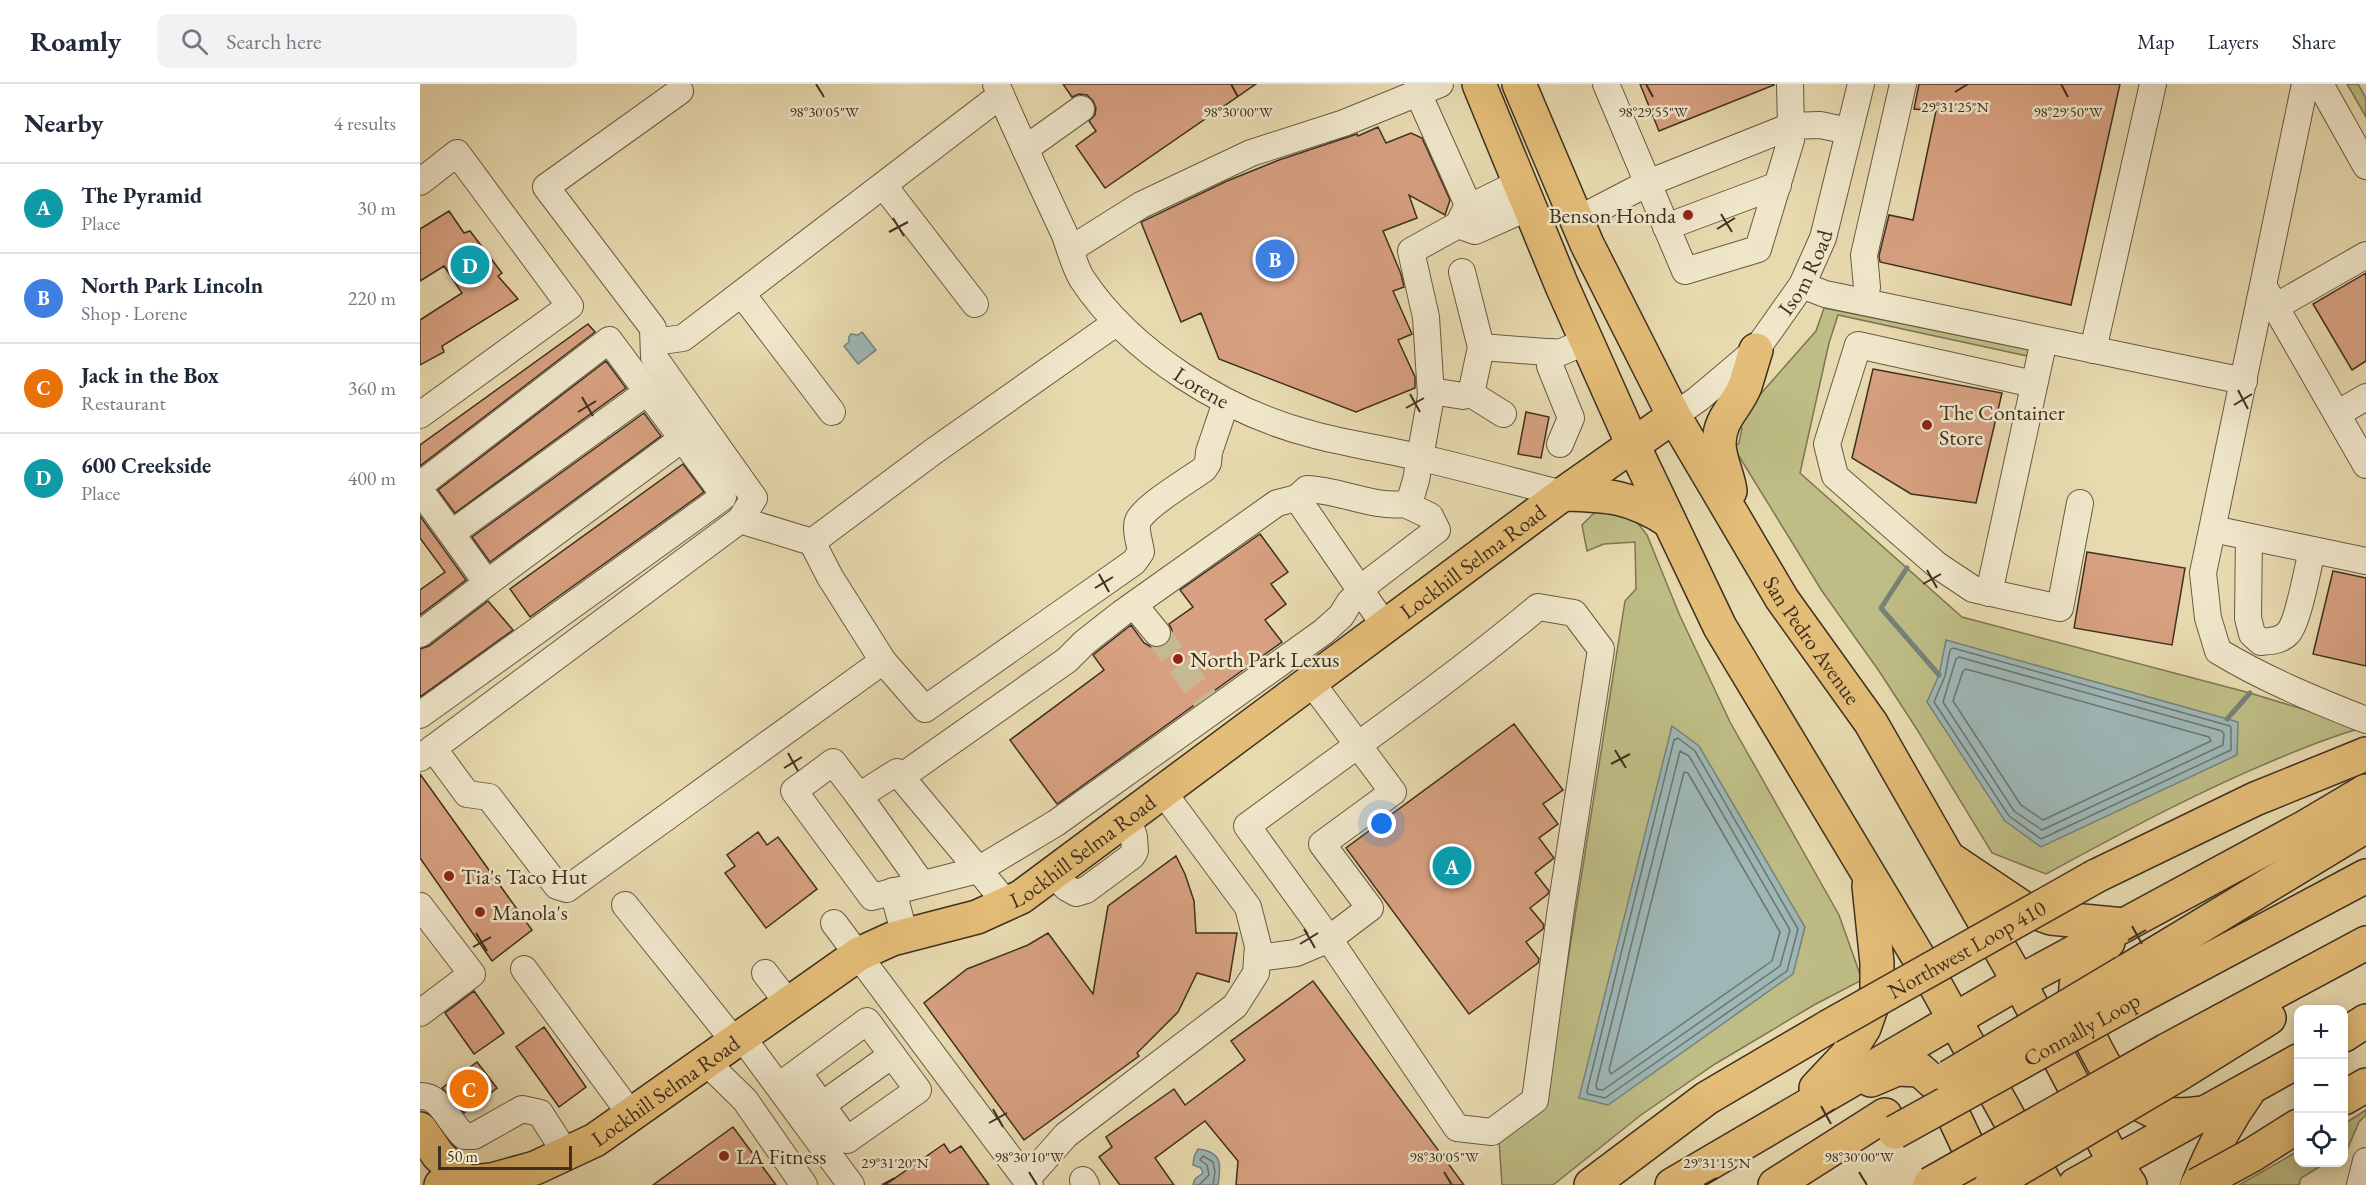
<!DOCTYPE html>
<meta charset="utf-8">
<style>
body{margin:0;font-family:"EB Garamond",serif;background:#f2f2f3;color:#1f2937}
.controls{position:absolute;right:18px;bottom:18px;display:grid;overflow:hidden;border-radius:12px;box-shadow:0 3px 15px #0003}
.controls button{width:54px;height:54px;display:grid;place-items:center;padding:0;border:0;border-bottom:2px solid #e0e1e3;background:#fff;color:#1f2937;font:30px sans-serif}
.scale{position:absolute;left:18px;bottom:15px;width:134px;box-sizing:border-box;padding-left:6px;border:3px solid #3e301f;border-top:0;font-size:16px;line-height:21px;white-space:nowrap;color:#3e301f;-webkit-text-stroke:4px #f0e7cb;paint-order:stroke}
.you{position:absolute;left:962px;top:740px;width:21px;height:21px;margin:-15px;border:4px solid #fff;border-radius:50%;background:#1a73e8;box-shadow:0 0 0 9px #1a73e833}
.badge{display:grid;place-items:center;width:39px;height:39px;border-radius:50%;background:#d93025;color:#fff;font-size:20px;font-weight:700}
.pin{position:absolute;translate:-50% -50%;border:3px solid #fff;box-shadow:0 2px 6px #0006}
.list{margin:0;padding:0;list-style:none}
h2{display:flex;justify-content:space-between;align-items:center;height:78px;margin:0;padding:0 24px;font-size:26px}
h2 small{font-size:20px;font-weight:400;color:#747a83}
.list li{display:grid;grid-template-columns:39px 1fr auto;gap:18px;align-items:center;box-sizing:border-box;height:90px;padding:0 24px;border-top:2px solid #e0e1e3}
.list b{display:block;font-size:22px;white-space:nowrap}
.list p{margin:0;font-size:20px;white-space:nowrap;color:#747a83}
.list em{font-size:20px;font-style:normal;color:#747a83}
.icon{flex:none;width:33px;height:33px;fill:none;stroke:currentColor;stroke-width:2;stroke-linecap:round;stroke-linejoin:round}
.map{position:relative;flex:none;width:1946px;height:1101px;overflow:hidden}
header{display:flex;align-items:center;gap:36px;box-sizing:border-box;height:84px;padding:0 30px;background:#fff;border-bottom:2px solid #e0e1e3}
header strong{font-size:28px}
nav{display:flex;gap:33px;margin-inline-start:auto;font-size:21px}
.search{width:420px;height:54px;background:#f2f2f3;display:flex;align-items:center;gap:15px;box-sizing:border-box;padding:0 21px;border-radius:12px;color:#747a83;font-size:22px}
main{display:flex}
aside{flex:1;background:#fff}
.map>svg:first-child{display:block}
.green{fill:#bebd85;stroke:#7e7652;stroke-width:1.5}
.water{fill:#9db7b7;stroke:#77817a;stroke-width:1.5}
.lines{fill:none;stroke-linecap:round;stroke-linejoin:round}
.shore{stroke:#6e746b;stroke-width:1.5}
.stream{stroke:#77817a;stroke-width:5}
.building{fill:#d7a080;stroke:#3e301f;stroke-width:1.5}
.minor-tunnel{stroke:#c6b892;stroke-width:26;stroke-dasharray:26 13;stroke-linecap:butt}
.minor-casing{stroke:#685a43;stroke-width:28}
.major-casing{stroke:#3e301f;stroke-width:36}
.highway-casing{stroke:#3e301f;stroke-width:36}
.minor{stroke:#f0e7cb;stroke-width:26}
.major{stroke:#e4bd78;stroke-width:33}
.highway{stroke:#e4bd78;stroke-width:33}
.major-bridge-casing{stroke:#3e301f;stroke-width:36;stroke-linecap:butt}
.highway-bridge-casing{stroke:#3e301f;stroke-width:36;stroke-linecap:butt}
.major-bridge{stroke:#e4bd78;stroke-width:33}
.highway-bridge{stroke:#e4bd78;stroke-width:33}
.ticks{fill:none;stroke:#3e301f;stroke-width:2}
.poi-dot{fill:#8f2418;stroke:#f0e7cb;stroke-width:2}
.labels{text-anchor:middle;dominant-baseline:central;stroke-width:5;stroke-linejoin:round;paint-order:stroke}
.poi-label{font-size:22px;fill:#3e301f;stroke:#f0e7cb;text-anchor:start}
.street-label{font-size:22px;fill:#3e301f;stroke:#f0e7cb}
.ticks-label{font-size:15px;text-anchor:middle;fill:#3e301f;stroke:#f0e7cb;stroke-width:5;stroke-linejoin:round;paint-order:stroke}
</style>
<header>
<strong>Roamly</strong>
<div class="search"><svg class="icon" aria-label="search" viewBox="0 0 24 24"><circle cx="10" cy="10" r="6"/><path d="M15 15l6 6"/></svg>Search here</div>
<nav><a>Map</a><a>Layers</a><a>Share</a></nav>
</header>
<main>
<aside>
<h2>Nearby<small>4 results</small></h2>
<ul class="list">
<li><span class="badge" style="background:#0f9aa8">A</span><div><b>The Pyramid</b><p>Place</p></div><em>30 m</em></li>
<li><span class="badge" style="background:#3f7fe0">B</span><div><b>North Park Lincoln</b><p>Shop · Lorene</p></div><em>220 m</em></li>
<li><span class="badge" style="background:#e8710a">C</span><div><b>Jack in the Box</b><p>Restaurant</p></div><em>360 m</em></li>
<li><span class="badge" style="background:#0f9aa8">D</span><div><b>600 Creekside</b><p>Place</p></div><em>400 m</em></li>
</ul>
</aside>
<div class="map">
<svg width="1946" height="1101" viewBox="0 0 1946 1101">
<rect width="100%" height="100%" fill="#e8daaf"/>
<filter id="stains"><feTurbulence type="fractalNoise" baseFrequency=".00333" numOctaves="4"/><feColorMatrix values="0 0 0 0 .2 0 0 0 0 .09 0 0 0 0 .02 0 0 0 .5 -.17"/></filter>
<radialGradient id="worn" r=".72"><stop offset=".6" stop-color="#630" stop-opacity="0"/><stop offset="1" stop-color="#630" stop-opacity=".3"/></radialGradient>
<!-- green -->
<path class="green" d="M1927,0H1938L1946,14V33Z
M1404,224L1613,266L1612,273L1418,231L1409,259L1380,389L1542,533L1830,609L1928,639L1935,646C1908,654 1883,664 1857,675C1777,708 1702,749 1626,790L1572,769L1498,647L1459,587L1402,507L1314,364L1319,359L1322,344L1317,340L1322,331L1396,247Z
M1175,428L1212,432L1227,451L1260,532L1310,638L1419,831L1442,896L1394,921L1295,980L1221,1031L1133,1101H1082L1079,1056L1125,1021L1205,517L1216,505L1215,458L1184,460L1167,467L1162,441Z
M1946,1026V1031L1939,1038L1927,1066L1924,1068V1040Z
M1878,1067V1078L1906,1079L1881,1094L1879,1101H1819Z"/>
<!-- water -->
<path class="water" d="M442,248L456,266L438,280L424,262L429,258V253L431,250L438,251Z
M1526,556L1818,638L1817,671L1621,763L1585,737L1507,618L1519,591Z
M1252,642L1279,662L1385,843L1373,890L1188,1021L1159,1014Z
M778,1065C803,1068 801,1081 798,1101H773L775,1095L783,1089L781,1084L773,1081L774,1073Z"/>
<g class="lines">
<!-- shore -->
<path class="shore" d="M1533,564L1810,642L1811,644V666L1621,755L1589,732L1514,618L1525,592L1530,566Z
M1539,573L1802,647L1804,650L1803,661L1622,746L1594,727L1523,618L1536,575Z
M1546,585L1789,653L1791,657L1623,736L1601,721L1533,617L1543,587Z
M1258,654L1275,667L1378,845L1367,887L1185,1014L1168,1010L1167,1007L1254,656Z
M1260,667L1269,672L1370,846L1360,882L1183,1006L1177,1005L1176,1001Z
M1264,688L1268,689L1360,848L1352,877L1191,990L1189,986Z
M779,1101L789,1091L787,1081L780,1076L783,1072L793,1078L795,1088L793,1101"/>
<!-- stream -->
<path class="stream" d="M1487,484L1461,524L1519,591
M1807,635L1830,609"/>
</g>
<!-- building -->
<path class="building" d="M643,0H836L685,104L656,62L676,47L669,37L675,31L676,24L673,17L667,11L659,10L652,13Z
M1220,0H1354V1L1239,47Z
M1499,0H1700L1651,221L1460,178L1459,172L1469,131L1493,136L1516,27L1494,25Z
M958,43L966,59L991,49L1002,54L1030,116L1025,131L989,111L997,134L963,147L981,190L984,203L973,207L992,250L978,256L995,293V304L936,328L799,275L781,229L761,238L721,138L807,97L859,76L937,50L938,52Z
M29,127L44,149L50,147L82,189L78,192L98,215L22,262L24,268L0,281V236L42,209L24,182L0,197V145Z
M1946,189V277L1932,286L1893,220Z
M168,240L175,248L0,382V361Z
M186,277L206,304L35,429L18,406Z
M1453,285L1582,309L1556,419L1491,410L1432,374Z
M1106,328L1129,333L1121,374L1098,370Z
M224,329L241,352L70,478L52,453Z
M263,380L284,408L110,533L90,505Z
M0,432L46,496L0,531V506L25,488L0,454Z
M840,450L868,488L851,500L866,520L845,536L862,558L637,720L590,656L684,586L673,571L711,541L724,559L731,563L739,564L747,560L751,554L752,546L749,540L773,523L760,506Z
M1667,468L1765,484L1752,561L1654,544Z
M1913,487L1946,494V582L1893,570Z
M68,517L93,546L0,613V565L9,562Z
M1094,640L1143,706L1123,720L1138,740L1119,754L1134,774L1115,789L1129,807L1128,810L1110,824L1124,841L1123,845L1106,858L1119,875L1118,879L1049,930L926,764Z
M0,690L112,846L72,877L0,774Z
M338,748L347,761L358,753L397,805L346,844L305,789L315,782L307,771Z
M756,772L765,790L774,817L776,849H817L809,898L777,889L758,928L717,969L719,972L604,1056L504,919L547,885L608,861L628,849L673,910L688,822Z
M893,897L1044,1101H816L818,1077L785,1037L735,1074L754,1101H700L679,1073L692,1063L686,1053L754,1005L765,1021L825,976L811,957Z
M54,907L84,949L54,970L25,929Z
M124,943L166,1003L139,1023L96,963Z
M57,978L77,1004L44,1029L22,1004Z
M313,1043L356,1101H233Z
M524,1060L530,1069L541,1062L569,1101H465Z"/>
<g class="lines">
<!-- minor-tunnel -->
<path class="minor-tunnel" d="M737,549L785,615"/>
<defs>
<g id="minor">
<path id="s1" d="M576,0C598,50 621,100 644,149C650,164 654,182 662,195C711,269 806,328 891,350C927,360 965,365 1002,374C1049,385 1096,398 1143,410"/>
<path d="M1186,0L1265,187L1338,165L1371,56V42L1400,41L1429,47"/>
<path d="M1885,0L1783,489L1788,534L1798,567C1844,595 1895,616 1946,636"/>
<path d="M1900,0L1946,82"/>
<path d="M998,9L1049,123"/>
<path d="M605,65L661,25"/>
<path d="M0,98L37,69L150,222L0,331"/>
<path d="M464,102L555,220"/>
<path d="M1157,136L1228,99L1371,42L1370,0"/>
<path d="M1038,141L1055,147L1109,123"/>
<path d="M1246,143L1358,101"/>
<path d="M651,165L721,121L831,69L924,39L1020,0"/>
<path d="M1382,201L1405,210L1444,218L1824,297"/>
<path d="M1844,203L1946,381"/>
<path d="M322,210L412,328"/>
<path d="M1444,218L1447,203L1444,171L1483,0"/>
<path d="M1855,223L1946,171"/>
<path d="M234,258L263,254L581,11"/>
<path d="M1061,263L1139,269L1167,257"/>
<path d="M1673,266L1733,0"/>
<path d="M1132,268L1130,282L1151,334L1140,360"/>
<path d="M1614,300L1438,261L1407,360L1415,392L1517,481L1553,505L1640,524L1660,419"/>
<path d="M1011,307L1043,312L1051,310L1061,263L1042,188"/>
<path d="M1051,310L1083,330"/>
<path d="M1917,330L1946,313"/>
<path id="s2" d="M1254,332L1278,315L1336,266L1382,201L1403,154L1441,0"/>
<path d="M0,401L189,256L299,404L303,413L0,631"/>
<path d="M0,406L67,499L0,550"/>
<path d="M877,414L965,542"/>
<path d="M320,436L392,458L514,367L697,238"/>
<path d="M1793,445L1946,477"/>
<path d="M32,449L227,308"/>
<path d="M1829,453L1828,534L1832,550L1841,558C1850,557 1861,557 1868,549C1878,539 1888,483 1892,466"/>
<path d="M392,458L410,493L463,577"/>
<path d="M67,499L262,355"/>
<path d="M1569,509L1624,256"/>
<path d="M714,521L737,549"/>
<path d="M13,664L47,710L69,713L137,802L147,805L463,577L505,625L714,478L721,468C720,460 714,443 719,435C728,420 769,396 784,385L788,379L789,368L806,318"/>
<path d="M0,674L320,436L334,414L234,273L233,244L126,103L260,7"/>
<path d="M481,693L647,576L665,558L702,529L857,419L877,414L887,405C920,406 952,424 985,420L991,413L996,396L1011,312L1006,233L991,167L1038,141L1046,125L1099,99"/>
<path d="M439,712L502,800"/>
<path d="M632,789L647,804L656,809L666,806L712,772L715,767L714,753L708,734"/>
<path d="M473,807L485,852"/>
<path d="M587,820L477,688L439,712L413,678L374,707L452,813L558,786L636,739L903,548L921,532L929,519L949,498L1017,446L1010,432L985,420"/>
<path d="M205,821L315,958"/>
<path d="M0,822L52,890L0,929"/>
<path d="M414,839L610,1101"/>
<path d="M837,874L876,869L909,855L827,742C924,670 1025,601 1118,523L1154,529L1181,565L1140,831L1115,1016L1072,1048L1037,1044L909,855L950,824L902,760L973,708L891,598"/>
<path d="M104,885L212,1032"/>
<path d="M345,889L368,919"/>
<path d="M322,953L431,1101"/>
<path d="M286,978L325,1016L384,1101"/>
<path d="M359,1002L447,937L498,1006L427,1056L378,988"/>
<path d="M0,1012C21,1011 29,1039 44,1052H54L102,1025L120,1029L147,1071"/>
<path d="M402,1021L472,971"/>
<path d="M606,1096L646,1051L815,922L836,889L838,862L828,823L743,708"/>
<path d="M663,1096L666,1101"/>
<path d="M1940,1101L1946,1077"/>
</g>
<g id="major">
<path d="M1059,0L1142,202L1213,361L1300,543L1517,904L1626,1101"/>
<path id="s3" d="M1099,0L1167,160L1254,332L1362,515L1451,639L1599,898L1695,1079L1710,1101"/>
<path d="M1310,407C1308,391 1300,378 1299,361C1299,333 1316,325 1325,302C1329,290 1332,278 1336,266"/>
<path d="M1143,410C1188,411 1210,412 1249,437"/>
<path d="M1533,777L1603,824L1631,834L1704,841"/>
<path d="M1676,792L1835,715L1946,670"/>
<path d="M1688,858C1677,869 1662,881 1657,897C1649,921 1683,982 1698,1001C1707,1012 1718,1020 1731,1026C1747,1034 1767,1030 1785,1029"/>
<path d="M1924,951L1946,937"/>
<path d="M1451,996L1477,985L1500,986L1521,1005L1560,1088L1561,1101"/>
<path d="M1396,1004L1427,971L1444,944L1457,907V879L1449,802"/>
<path d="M1924,1014L1946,1001"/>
<path d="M0,1045L18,1071L47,1099"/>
<path d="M1832,1071L1878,1042"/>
<path id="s4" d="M21,1101L72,1096L115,1084L175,1056L439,870L472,855L557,833L601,813L1143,410L1254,332"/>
<path d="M1171,1101L1287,1014L1408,943"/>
<path d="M1252,1101L1599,898L1887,742L1946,707"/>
<path d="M1655,1101L1878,977"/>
<path d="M1778,1101C1791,1068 1807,1037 1828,1008"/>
</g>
<path id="highway" d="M1705,888L1946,742
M1719,913L1946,792
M1747,966L1946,859
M1759,990L1849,934
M1355,1101L1465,1031"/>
</defs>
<!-- minor casing -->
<use href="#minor" class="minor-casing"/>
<!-- major casing -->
<use href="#major" class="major-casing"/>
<!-- highway casing -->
<use href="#highway" class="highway-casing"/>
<!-- minor -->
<use href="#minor" class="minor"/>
<!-- major -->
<use href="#major" class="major"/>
<!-- highway -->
<use href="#highway" class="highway"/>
<defs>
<g id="major-bridge">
<path id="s5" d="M1408,943L1676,792"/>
<path d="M1777,1101L1832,1071"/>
</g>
<g id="highway-bridge">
<path d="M1529,993L1705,888"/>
<path id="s6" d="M1475,1048L1719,913"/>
<path d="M1510,1100L1747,966"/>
<path d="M1571,1101L1759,990"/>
</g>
</defs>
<!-- major-bridge casing -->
<use href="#major-bridge" class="major-bridge-casing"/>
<!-- highway-bridge casing -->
<use href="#highway-bridge" class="highway-bridge-casing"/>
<!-- major-bridge -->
<use href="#major-bridge" class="major-bridge"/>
<!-- highway-bridge -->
<use href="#highway-bridge" class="highway-bridge"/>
</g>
<!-- ticks -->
<path class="ticks" d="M396,0L404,13M811,0L818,13M1226,0L1233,13M1641,0L1648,13M1535,8L1548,0M1301,130L1312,148M473,134L484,152M1297,145L1315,134M469,148L488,138M1818,306L1828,325M990,310L1000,328M162,313L173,332M1814,321L1832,310M986,324L1004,314M158,328L176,317M1507,486L1517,504M679,490L689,508M1503,500L1521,490M675,504L693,493M1195,666L1206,684M368,669L378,687M1191,680L1210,670M364,684L382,673M1712,842L1722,860M884,845L895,864M56,849L67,867M1708,856L1726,846M880,860L898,849M53,863L71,853M1401,1022L1411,1040M573,1025L583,1043M1397,1036L1415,1025M569,1039L587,1029M609,1088L617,1101M1024,1088L1032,1101M1439,1088L1447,1101M462,1101L475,1094M1284,1101L1297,1094"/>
<!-- markers -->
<g class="poi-dot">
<circle cx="1268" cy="131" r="6"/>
<circle cx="1507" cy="341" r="6"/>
<circle cx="758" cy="575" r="6"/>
<circle cx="29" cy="792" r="6"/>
<circle cx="60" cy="828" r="6"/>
<circle cx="304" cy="1072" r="6"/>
</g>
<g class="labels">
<!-- poi labels -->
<g class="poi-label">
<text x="1256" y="131" text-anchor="end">Benson Honda</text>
<text x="1519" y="328">The Container<tspan x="1519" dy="25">Store</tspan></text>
<text x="770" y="575">North Park Lexus</text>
<text x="41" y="792">Tia's Taco Hut</text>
<text x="72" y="828">Manola's</text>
<text x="316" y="1072">LA Fitness</text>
</g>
<!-- street labels -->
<g class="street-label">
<text stroke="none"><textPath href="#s2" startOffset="198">Isom Road</textPath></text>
<text stroke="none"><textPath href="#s1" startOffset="376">Lorene</textPath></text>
<text stroke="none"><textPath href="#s4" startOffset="1220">Lockhill Selma Road</textPath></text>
<text stroke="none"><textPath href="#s3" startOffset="630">San Pedro Avenue</textPath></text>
<text stroke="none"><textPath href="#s4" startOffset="734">Lockhill Selma Road</textPath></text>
<text stroke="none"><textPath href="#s5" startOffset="159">Northwest Loop 410</textPath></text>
<text stroke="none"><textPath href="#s6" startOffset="213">Connally Loop</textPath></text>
<text stroke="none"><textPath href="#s4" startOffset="248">Lockhill Selma Road</textPath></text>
</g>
</g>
<g class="ticks-label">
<text x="1535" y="28">29°31'25"N</text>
<text x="404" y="33">98°30'05"W</text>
<text x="818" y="33">98°30'00"W</text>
<text x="1233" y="33">98°29'55"W</text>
<text x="1648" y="33">98°29'50"W</text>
<text x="609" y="1078">98°30'10"W</text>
<text x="1024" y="1078">98°30'05"W</text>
<text x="1439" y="1078">98°30'00"W</text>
<text x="475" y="1084">29°31'20"N</text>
<text x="1297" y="1084">29°31'15"N</text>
</g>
<rect width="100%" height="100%" filter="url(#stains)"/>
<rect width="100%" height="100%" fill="url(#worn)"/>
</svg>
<div class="controls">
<button>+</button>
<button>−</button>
<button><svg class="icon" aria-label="locate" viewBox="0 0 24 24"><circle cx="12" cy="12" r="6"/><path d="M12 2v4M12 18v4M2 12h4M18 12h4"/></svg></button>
</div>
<div class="scale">50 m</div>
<div class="you"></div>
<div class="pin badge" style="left:1032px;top:782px;background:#0f9aa8">A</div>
<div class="pin badge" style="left:855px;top:175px;background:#3f7fe0">B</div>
<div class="pin badge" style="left:49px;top:1005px;background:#e8710a">C</div>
<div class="pin badge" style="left:50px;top:181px;background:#0f9aa8">D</div>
</div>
</main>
